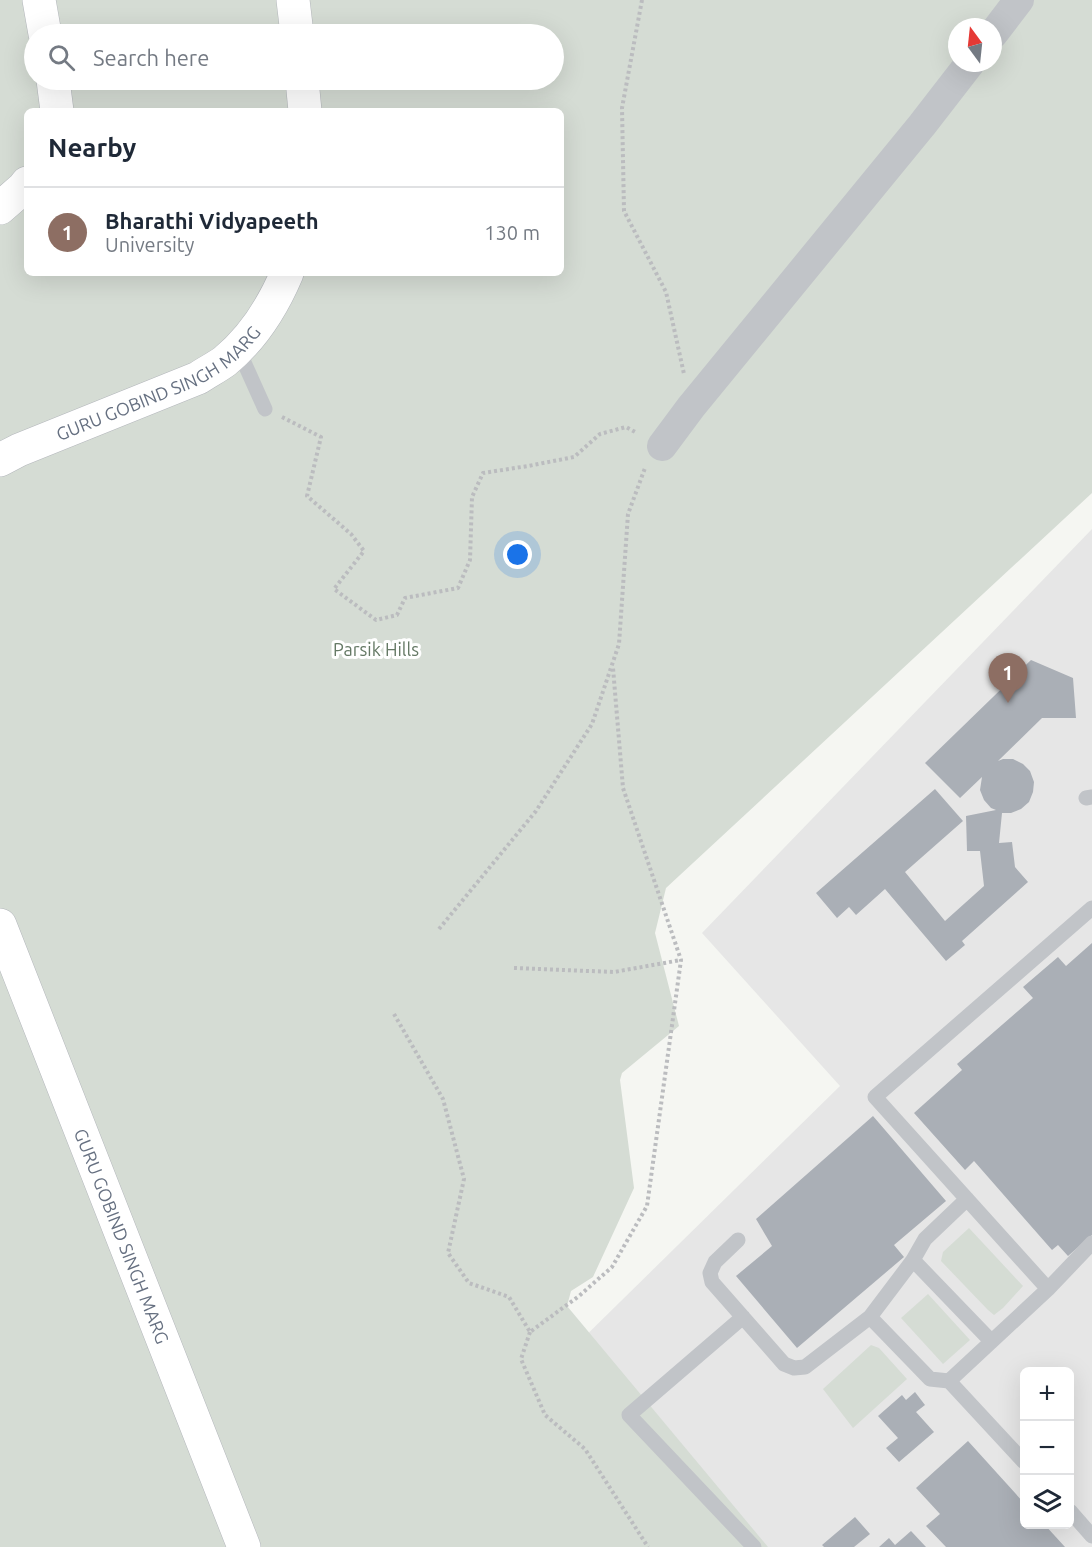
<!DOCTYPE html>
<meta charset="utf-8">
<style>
body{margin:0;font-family:Ubuntu,sans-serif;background:#f6f6f7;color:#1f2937}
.controls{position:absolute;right:18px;bottom:18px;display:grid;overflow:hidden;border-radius:9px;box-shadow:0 6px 24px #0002}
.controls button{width:54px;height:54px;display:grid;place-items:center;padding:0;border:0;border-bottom:2px solid #e0e1e3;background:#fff;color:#1f2937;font:30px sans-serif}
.compass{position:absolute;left:948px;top:18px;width:54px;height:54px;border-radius:50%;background:#fff;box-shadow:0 6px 24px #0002;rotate:345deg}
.you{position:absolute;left:518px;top:555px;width:21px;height:21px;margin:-15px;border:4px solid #fff;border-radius:50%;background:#1a73e8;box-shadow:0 0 0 9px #1a73e833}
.badge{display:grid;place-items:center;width:39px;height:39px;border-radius:50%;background:#ea580c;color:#fff;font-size:20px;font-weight:700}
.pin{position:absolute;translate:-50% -50px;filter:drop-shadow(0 2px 3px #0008)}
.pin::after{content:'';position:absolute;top:32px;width:21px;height:18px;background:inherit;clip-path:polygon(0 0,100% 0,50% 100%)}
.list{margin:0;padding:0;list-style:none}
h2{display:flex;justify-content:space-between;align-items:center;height:78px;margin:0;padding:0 24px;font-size:26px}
h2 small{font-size:20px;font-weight:400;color:#747a83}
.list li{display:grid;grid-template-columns:39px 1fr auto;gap:18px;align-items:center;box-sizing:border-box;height:90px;padding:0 24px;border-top:2px solid #e0e1e3}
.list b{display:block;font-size:22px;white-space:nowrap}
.list p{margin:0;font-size:20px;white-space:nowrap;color:#747a83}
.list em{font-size:20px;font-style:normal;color:#747a83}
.icon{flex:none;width:33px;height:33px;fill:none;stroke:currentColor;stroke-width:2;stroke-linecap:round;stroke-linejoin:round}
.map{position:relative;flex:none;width:1092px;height:1547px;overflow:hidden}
.search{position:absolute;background:#fff;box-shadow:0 6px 24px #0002;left:24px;top:24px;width:540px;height:66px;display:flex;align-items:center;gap:15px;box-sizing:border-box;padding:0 21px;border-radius:33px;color:#747a83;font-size:22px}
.panel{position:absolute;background:#fff;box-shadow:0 6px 24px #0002;left:24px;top:108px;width:540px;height:168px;border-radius:9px}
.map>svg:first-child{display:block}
.built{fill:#e6e6e6;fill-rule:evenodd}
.green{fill:#d5dcd4;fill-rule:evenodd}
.building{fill:#aaafb6}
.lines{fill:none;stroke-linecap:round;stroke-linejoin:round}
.secondary-casing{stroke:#b4b7bc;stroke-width:34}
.path{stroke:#bbbcbf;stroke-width:4;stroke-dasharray:3 3;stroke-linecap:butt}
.lane{stroke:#c1c4c8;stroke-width:15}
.street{stroke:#c1c4c8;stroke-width:30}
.secondary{stroke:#fff;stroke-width:33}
.labels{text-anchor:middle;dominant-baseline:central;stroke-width:6;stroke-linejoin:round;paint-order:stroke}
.street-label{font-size:18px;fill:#667081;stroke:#fff}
.park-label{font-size:18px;fill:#657965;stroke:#fff}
</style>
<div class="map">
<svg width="1092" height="1547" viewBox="0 0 1092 1547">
<rect width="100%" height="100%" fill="#f5f6f2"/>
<!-- built -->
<path class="built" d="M1092,529V1547H737L566,1355L840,1086L702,933ZM1024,1372H1070V1524H1024Z"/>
<!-- green -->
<path class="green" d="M0,0H1092V493L666,888L655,933L679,1026L622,1073L620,1080L634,1188L593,1277L571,1291L567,1306L768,1547H0ZM957,27H993V63H957ZM34,34H554V80H34ZM27,111H561V273H27Z
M969,1228L1023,1286L1003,1308L994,1315L988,1310L941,1261L943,1252Z
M928,1294L970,1340L943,1364L901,1318Z
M871,1345L879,1348L907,1379L853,1428L823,1389Z"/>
<!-- building -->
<path class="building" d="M1031,660L1073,678L1076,718H1042L998,761L1003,759H1013L1023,764L1030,771L1034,782L1033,792L1029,802L1021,809L1011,813H1002L999,843L1012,842L1015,867L1028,882L962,941L965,945L946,961L885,889L856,915L849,907L837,918L816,893L935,789L963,821L905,872L945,921L984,886L980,851H967L966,816L996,810L991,808L984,800L980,790L982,777L960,798L925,763Z
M1092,943V1235L1068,1256L1058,1245L1052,1250L974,1161L965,1170L914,1113L962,1070L957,1064L1033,998L1023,987L1058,957L1066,966Z
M873,1116L946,1201L894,1245L904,1257L797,1348L736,1276L772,1246L756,1219Z
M915,1392L925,1405L916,1412L934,1432L899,1462L886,1448L898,1438L878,1416L902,1395L906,1400Z
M968,1441L1024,1503V1524H1044L1065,1547H946L926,1526L940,1514L916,1488Z
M855,1517L870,1534L854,1547H824L822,1545Z
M911,1531L926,1547H879L889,1538L895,1545Z"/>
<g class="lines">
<defs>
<g id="secondary">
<path d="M39,0L45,34"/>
<path d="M293,0L297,34"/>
<path d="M53,80L57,111"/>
<path d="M302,80L305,111"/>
<path d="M0,208L23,188L27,183"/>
<path id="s1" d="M0,460L19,450L198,378C207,372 217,367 225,361C254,337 273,306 287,273"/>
<path id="s2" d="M0,925L244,1547"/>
</g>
</defs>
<!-- secondary casing -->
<use href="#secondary" class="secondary-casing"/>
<!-- path -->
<path class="path" d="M642,0L622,108L624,211L666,292L684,374
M282,417L321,437L307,496L351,534L364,551L334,589L376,620L397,615L405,598L458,588L470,560L472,497L483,473L528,466L574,457L600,434L626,427L637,433
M439,929L536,811L592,724L619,644L628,514L645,468
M514,968L614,972L681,960
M394,1014L443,1099L464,1179L448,1253L469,1283L509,1297L530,1332L579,1296L612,1267L647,1206L681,960L623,788L613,668
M530,1332L521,1359L545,1415L585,1449L648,1547"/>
<!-- lane -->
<path class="lane" d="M238,349L265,409
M1086,798L1092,797
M738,1240L715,1262L710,1273L712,1282L784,1364L794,1368L805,1367L870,1317L913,1260L925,1239L967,1199
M913,1260L991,1341
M1048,1289L875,1097L1092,908
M743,1317L629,1415L754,1547
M870,1317L930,1379L949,1381L1024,1462
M949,1381L1048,1289L1092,1243
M1070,1511L1092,1536"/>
<!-- street -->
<path class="street" d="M993,34L1019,0
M662,446L691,407L922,125L970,63"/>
<!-- secondary -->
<use href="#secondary" class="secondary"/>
</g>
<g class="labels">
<!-- street labels -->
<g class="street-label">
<text stroke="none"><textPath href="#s1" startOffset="177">GURU GOBIND SINGH MARG</textPath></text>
<text stroke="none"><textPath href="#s2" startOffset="334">GURU GOBIND SINGH MARG</textPath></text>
</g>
<!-- park labels -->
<g class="park-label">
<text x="376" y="649">Parsik Hills</text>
</g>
</g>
</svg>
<div class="controls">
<button>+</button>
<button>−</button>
<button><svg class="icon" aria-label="layers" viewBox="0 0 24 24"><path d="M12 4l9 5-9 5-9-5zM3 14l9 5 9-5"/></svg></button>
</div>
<svg class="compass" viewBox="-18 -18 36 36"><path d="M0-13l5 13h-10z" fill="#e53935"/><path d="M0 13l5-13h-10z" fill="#747a83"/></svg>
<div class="you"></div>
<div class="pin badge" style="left:1008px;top:703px;background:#8d6e63">1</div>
<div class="search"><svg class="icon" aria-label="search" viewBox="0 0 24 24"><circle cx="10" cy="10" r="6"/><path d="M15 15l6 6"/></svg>Search here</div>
<section class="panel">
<h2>Nearby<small></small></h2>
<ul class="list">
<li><span class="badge" style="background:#8d6e63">1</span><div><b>Bharathi Vidyapeeth</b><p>University</p></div><em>130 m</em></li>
</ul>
</section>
</div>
